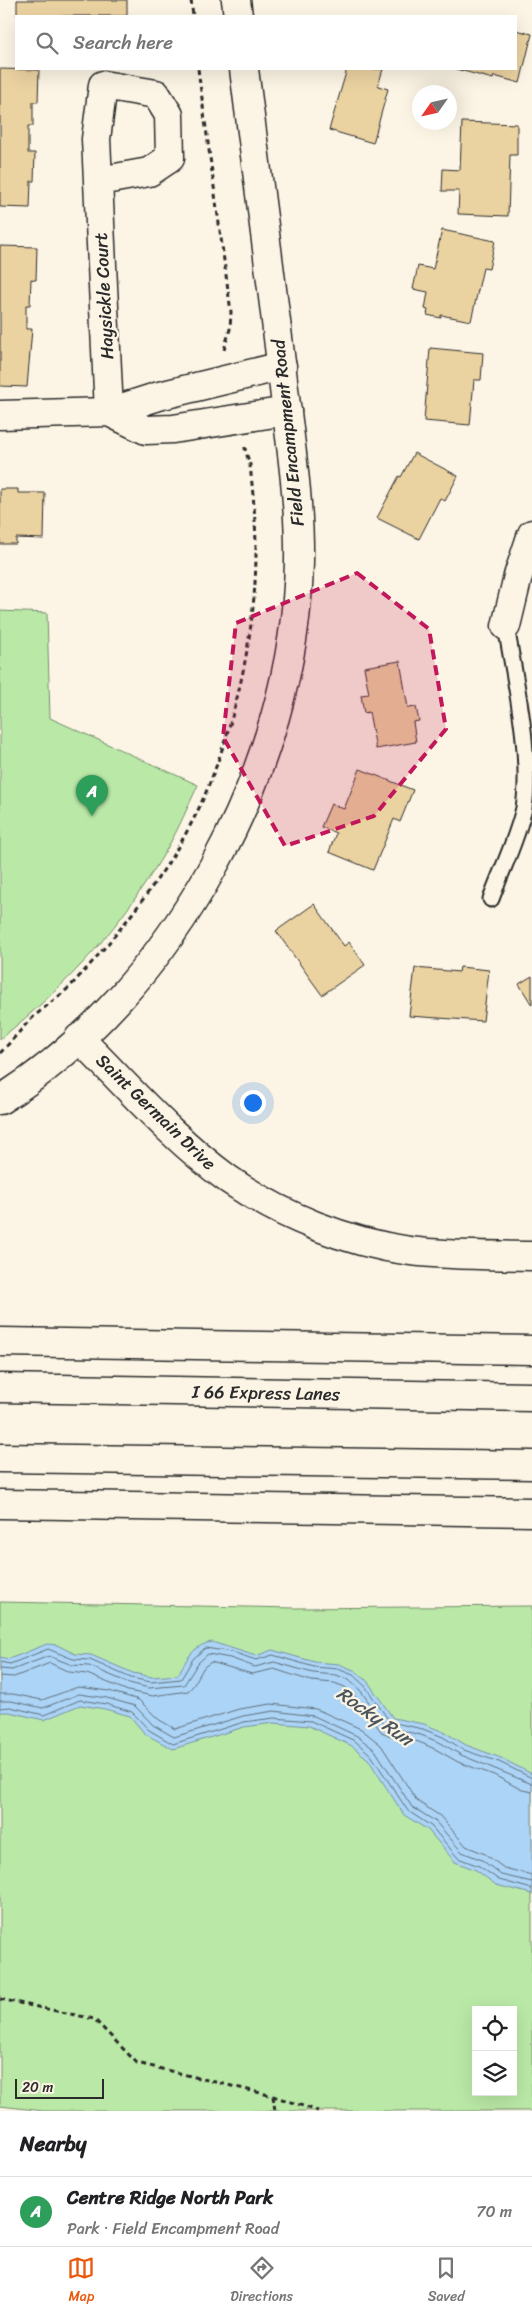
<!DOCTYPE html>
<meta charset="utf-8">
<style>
body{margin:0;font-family:Sriracha,sans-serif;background:#f2f2f2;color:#202124}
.controls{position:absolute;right:15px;bottom:15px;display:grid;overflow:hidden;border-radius:0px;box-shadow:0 5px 20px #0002}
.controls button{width:45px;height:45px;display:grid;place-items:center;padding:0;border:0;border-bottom:1px solid #e0e0e0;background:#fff;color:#202124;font:25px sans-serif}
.compass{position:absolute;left:412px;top:85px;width:45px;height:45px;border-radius:50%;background:#fff;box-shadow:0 5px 20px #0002;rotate:236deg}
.scale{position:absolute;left:15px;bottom:12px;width:89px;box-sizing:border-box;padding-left:5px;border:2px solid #2b2b2b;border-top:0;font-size:14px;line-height:18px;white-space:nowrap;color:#2b2b2b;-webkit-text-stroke:4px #fcf5e5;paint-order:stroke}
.you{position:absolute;left:252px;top:1102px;width:18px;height:18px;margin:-12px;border:4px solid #fff;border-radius:50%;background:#1a73e8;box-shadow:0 0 0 8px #1a73e833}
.badge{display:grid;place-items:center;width:32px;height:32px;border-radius:50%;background:#ea580c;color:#fff;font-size:16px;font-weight:700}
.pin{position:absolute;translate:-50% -41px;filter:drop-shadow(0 1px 2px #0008)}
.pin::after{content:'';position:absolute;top:26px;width:18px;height:15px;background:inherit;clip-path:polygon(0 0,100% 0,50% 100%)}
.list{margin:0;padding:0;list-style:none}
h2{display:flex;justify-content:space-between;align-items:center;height:65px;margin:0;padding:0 20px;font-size:21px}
h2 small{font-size:16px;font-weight:400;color:#757577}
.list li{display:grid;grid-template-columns:32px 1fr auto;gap:15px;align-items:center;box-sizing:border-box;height:70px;padding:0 20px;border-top:1px solid #e0e0e0}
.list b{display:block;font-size:19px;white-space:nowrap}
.list p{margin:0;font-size:16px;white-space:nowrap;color:#757577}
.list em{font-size:16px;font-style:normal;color:#757577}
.icon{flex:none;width:28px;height:28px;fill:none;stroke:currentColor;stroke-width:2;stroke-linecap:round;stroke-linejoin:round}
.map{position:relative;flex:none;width:532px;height:2111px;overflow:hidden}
.search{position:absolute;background:#fff;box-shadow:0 5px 20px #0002;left:15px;right:15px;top:15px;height:55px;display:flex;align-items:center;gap:12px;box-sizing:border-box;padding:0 18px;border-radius:0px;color:#757577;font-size:19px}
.sheet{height:135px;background:#fff}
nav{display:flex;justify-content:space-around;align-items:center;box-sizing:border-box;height:70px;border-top:1px solid #e0e0e0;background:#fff;font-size:14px;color:#757577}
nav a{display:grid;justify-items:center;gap:2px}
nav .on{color:#ea580c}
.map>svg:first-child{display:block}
.green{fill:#bae9a7;stroke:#728a69;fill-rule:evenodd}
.water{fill:#acd4f6;stroke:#7890a5}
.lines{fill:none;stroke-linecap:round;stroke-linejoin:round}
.shore{stroke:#5f6f7c;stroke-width:1}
.building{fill:#ebd2a1;stroke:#2b2b2b}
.lane-casing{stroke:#2b2b2b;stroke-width:19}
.street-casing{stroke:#2b2b2b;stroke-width:31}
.secondary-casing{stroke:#2b2b2b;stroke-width:31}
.highway-casing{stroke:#2b2b2b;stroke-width:31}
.path{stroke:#2b2b2b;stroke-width:3;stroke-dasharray:5 4;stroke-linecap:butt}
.lane{stroke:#fcf5e5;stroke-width:15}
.street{stroke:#fcf5e5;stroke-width:28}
.secondary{stroke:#fcf5e5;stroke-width:28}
.highway{stroke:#fcf5e5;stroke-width:28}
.marked{fill:#c2185b;fill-opacity:0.2;stroke:#c2185b;stroke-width:4;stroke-dasharray:10 6;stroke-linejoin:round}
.labels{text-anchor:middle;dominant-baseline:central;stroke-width:4.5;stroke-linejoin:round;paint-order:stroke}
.street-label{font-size:18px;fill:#2b2b2b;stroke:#fcf5e5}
.water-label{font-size:19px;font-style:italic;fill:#4b555e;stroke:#fcf5e5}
</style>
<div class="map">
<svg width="532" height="2111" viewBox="0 0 532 2111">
<rect width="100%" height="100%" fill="#fcf5e5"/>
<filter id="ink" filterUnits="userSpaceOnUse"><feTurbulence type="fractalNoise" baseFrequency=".02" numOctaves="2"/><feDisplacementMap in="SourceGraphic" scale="10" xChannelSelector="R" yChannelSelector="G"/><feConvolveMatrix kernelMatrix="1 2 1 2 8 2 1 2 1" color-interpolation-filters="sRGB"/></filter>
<g filter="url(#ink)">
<!-- green -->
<path class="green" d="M0,611L47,613L50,718L198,785C188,806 179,828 168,847C122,926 71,982 0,1039Z
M0,1602L295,1608L532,1606V2111H44L0,2106ZM476,2010H513V2092H476Z"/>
<!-- water -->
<path class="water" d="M212,1642L256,1656L272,1650L315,1662L339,1664L356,1671L368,1682L393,1718L424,1724L446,1733L466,1745L501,1758L532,1774V1894L496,1885L476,1870L455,1862L428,1830L404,1815L368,1759L352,1746L309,1726L274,1723L244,1727L173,1749L145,1734L130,1716L105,1709L80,1705L44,1720L9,1712H0V1657L9,1659L47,1644L57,1645L75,1654L91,1655L133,1673L152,1677L178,1675C186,1660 193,1645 212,1642Z"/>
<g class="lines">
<!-- shore -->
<path class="shore" d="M0,1662L10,1664L48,1649L73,1659L90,1660L131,1678L151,1682L181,1679L193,1659L205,1648L232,1652L256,1660L273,1655L314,1667L338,1669L353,1675L365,1686L390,1722L423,1729L443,1737L464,1750L499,1762L532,1778
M0,1669L12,1670L49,1656L72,1665L89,1666L129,1683L149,1688L184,1685L198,1663L208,1654L230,1658L255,1667L274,1662L313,1673L336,1675L349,1680L360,1690L387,1727L421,1735L441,1743L461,1755L532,1784
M0,1676L14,1677L50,1663L69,1672L87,1674L128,1691L153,1696L188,1691L193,1686L204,1667L211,1662L252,1674L274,1669L311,1681L334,1683L345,1687L354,1695L383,1734L419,1742L437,1750L458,1762L494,1775L522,1790L532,1792
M0,1694H13L42,1700L78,1687L109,1691L139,1700L158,1719L175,1729L239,1709L271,1704L316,1709L361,1729L381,1745L417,1801L440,1816L466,1846L485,1854L504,1868L532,1875
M0,1701H11L43,1708L79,1694L107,1698L135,1706L153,1725L174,1737L243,1716L274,1711L314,1716L357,1736L375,1750L412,1807L435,1821L462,1852L482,1860L501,1875L532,1882
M0,1708L10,1707L44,1715L80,1700L106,1704L132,1712L149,1730L173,1744L244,1722L274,1718L311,1721L355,1741L371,1755L408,1811L431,1826L458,1858L479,1866L499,1880L532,1889"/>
</g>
<!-- building -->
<path class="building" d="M17,0H127V16H17Z
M516,30L532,34L520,83L494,76L493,79L456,69H516Z
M0,69L39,70L38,102H33V126H28V153H35L34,181H31L30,208L0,207Z
M347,69H383L378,86L388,89L373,143L329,130Z
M462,122L517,124V155H510L508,216L458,214L459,191H442L443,169L460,170Z
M442,230L495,241L489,269L483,268L471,321L441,315V318L427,315L428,310L425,309L428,292L413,289L418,266L433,269Z
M0,246L37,247L36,280L31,279L30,305H26V329H32L27,387L0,386Z
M430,348L483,353L481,380H474L470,425L424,421Z
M414,453L458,476L445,501L440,498L419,539L377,518L399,476L401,477Z
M0,489H18V493H45L44,539L16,538V544H0Z
M400,661L408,708L416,707L419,721L413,722L416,742L376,749L369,712L364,713L361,695L369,694L364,667Z
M360,769L413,790L400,822L394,819L373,870L329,852L336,833L321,827L331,804L344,809Z
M314,904L344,946L349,942L365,965L322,995L276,931Z
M460,967L489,970L483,1021L409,1016L415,968L459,972Z
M532,976V1005L519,984Z"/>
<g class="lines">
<defs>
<path id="lane" d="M491,899C502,869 517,839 524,808C532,753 515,681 506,626"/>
<path id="street" d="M99,181L149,172L170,158L169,115L156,94L103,85L96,139L109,412
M109,412L146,430L173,429L287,411
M0,415L109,412L159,396L282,366
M506,626L518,576L532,534
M79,1038C127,1086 173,1139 228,1179C281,1216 346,1242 410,1251C451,1256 491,1255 532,1256"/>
<path id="secondary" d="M236,0L238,16
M0,1100C174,991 295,766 299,562C300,501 290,441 283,380C271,276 257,173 244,69"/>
<path id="highway" d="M0,1342L532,1350
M0,1388L532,1397
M0,1458L532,1465
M0,1504L532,1512"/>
</defs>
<!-- lane casing -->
<use href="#lane" class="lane-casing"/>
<!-- street casing -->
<use href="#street" class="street-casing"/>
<!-- secondary casing -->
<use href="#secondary" class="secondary-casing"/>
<!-- highway casing -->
<use href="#highway" class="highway-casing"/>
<!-- path -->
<path class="path" d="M191,0L193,16
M198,69L231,312L230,329L224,350
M0,1053C10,1043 19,1032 28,1022C43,1007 62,996 76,980C122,930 170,869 199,808C234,732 256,635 256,551C256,523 253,493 250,465C249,459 245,453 245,447
M0,1999L94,2019L137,2063L273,2096L318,2111
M273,2096L275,2111"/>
<!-- lane -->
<use href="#lane" class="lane"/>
<!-- street -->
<use href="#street" class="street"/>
<!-- secondary -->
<use href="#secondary" class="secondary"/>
<!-- highway -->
<use href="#highway" class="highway"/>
</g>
</g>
<!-- marked area -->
<path class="marked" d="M357,573L429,629L446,729L374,816L285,846L223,737L236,623Z"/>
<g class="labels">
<!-- street labels -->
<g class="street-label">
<text transform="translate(104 296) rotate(-93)">Haysickle Court</text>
<text transform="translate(288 433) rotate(-96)">Field Encampment Road</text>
<text transform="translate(156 1112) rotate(44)">Saint Germain Drive</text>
<text transform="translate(266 1393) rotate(1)">I 66 Express Lanes</text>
</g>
<!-- water labels -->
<g class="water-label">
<text transform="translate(375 1716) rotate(35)">Rocky Run</text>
</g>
</g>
</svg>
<div class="controls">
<button><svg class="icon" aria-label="locate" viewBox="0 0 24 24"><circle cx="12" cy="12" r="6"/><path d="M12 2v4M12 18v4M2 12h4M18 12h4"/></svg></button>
<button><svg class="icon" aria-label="layers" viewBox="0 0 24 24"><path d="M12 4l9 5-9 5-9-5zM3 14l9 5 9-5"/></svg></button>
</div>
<svg class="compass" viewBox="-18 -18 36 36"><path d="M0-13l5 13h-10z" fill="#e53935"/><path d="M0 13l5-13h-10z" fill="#757577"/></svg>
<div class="scale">20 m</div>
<div class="you"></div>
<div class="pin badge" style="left:92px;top:816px;background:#2e9e5b">A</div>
<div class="search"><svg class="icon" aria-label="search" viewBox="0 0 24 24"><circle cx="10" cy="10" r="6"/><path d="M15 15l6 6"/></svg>Search here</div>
</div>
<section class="sheet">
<h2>Nearby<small></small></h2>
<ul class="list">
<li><span class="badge" style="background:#2e9e5b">A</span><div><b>Centre Ridge North Park</b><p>Park · Field Encampment Road</p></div><em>70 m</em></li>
</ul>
</section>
<nav>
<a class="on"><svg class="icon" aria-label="map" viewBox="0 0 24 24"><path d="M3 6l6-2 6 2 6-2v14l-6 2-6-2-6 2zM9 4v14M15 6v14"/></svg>Map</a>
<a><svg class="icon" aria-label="directions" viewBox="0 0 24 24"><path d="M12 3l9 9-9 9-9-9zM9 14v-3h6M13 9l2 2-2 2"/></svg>Directions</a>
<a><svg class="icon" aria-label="saved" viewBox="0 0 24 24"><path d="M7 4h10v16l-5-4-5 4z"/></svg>Saved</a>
</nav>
